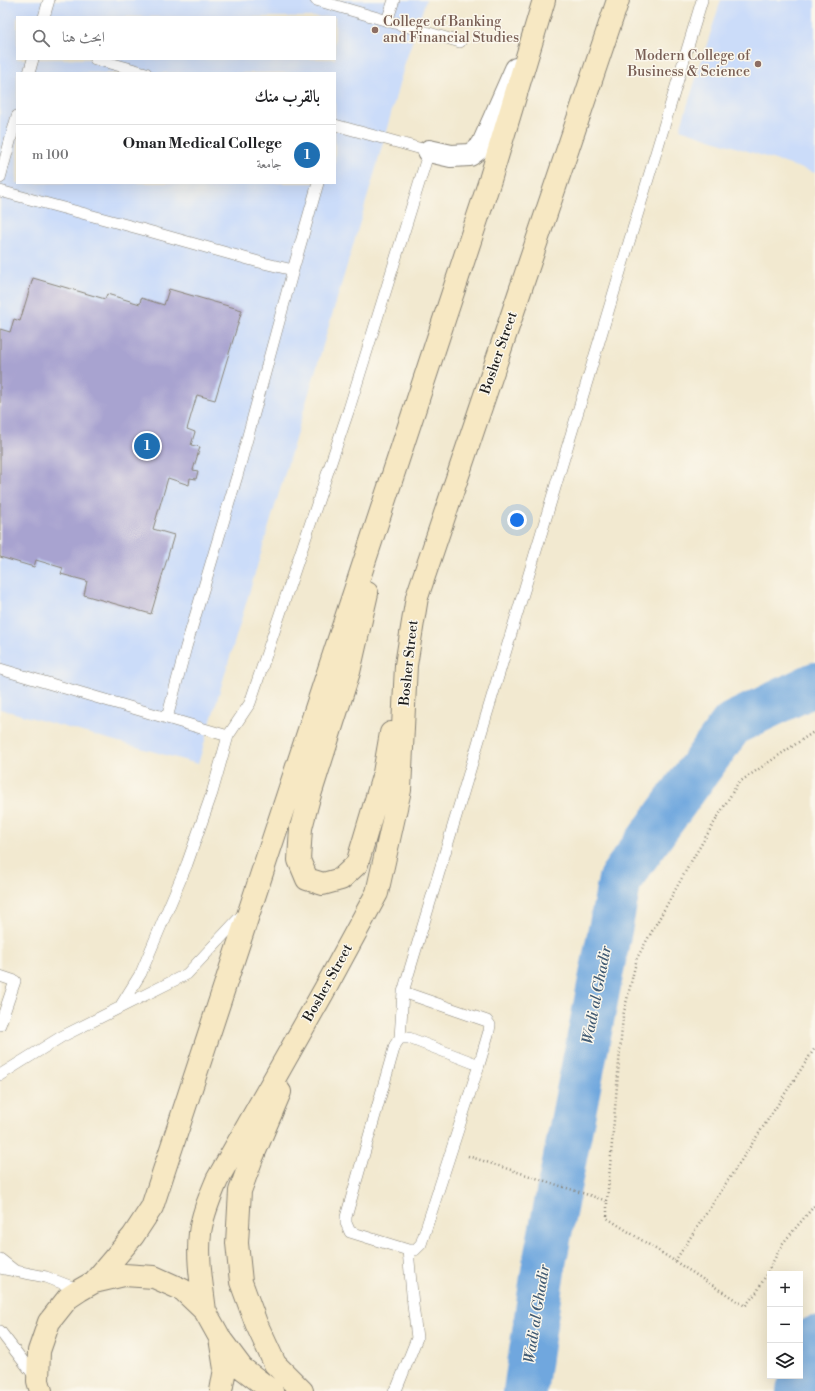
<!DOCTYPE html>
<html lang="ar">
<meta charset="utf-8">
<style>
body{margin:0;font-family:"Libre Bodoni",Amiri,serif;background:#f6f6f6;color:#202124;direction:rtl}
.controls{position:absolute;right:12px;bottom:12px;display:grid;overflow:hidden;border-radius:0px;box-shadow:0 4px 16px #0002}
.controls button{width:36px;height:36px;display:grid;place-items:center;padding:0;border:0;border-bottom:1px solid #e0e0e0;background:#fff;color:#202124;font:20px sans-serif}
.you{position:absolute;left:517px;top:520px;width:14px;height:14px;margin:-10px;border:3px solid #fff;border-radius:50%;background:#1a73e8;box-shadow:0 0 0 6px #1a73e833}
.badge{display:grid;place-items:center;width:26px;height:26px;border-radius:50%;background:#1f6fb2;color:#fff;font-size:13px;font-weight:700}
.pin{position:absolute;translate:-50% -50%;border:2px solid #fff;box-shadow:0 1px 4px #0006}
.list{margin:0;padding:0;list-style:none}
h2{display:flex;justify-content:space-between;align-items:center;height:52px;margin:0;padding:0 16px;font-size:17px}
h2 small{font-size:13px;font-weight:400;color:#757577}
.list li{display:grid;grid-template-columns:26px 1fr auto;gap:12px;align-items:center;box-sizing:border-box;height:60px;padding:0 16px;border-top:1px solid #e0e0e0}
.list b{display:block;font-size:15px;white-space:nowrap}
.list p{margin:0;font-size:13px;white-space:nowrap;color:#757577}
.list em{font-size:13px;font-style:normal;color:#757577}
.icon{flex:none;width:22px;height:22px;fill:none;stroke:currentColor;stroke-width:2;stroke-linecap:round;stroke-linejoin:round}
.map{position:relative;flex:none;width:815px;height:1391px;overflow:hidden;direction:ltr}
.search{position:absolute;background:#fff;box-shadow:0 4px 16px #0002;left:16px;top:16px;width:320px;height:44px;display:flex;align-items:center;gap:10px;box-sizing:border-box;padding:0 14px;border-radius:0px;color:#757577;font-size:15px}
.panel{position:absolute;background:#fff;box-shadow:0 4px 16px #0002;left:16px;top:72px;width:320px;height:112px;border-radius:0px;direction:rtl}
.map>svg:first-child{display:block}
.built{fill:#cbdcf9;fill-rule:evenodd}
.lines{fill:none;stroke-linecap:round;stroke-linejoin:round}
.river{stroke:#6fa7de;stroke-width:44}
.building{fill:#a8a3d0}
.lane-casing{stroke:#878276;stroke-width:12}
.street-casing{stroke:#878276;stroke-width:24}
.secondary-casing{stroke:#878276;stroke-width:24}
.path{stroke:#878276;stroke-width:2.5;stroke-dasharray:1 3;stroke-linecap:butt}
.lane{stroke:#fff;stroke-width:11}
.street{stroke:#fff;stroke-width:22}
.secondary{stroke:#f7e8c3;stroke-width:22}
.education-dot{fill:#8d6e63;stroke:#fbf7ec;stroke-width:1.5}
.labels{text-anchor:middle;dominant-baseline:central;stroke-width:3;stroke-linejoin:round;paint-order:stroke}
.education-label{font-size:14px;fill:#785e54;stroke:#fbf7ec;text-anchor:start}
.street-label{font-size:14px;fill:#1c1c1c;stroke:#fbf7ec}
.water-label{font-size:15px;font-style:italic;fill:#415b73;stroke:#fbf7ec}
</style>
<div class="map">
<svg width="815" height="1391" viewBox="0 0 815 1391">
<rect width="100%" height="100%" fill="#fbf7ec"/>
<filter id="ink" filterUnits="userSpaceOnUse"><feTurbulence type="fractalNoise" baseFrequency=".025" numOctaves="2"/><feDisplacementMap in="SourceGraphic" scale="8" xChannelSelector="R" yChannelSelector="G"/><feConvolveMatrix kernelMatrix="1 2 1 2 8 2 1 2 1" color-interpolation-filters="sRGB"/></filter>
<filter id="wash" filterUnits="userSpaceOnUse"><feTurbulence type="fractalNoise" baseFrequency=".012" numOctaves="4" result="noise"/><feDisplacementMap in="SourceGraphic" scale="16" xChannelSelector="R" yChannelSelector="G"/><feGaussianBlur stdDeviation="0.9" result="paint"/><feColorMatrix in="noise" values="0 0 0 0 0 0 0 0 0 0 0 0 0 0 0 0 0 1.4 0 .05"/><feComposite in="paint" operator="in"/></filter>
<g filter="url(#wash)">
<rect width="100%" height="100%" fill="#f2e9d0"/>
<!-- built -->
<path class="built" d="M0,0H426L405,63L374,175L198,764L0,709ZM17,17H335V59H17ZM17,73H335V183H17Z
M721,0H815V173L680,129Z"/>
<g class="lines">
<!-- river -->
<path class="river" d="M525,1391L544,1264L620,879L732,724L815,684
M798,1391L815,1338"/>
</g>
<g id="blocks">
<!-- building -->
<path class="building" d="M33,278L105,299L107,294L140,304L141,298L164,305L169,289L242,310L215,400L197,395L187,429L195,432L191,445L200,447L193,470L198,471L196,479L190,478L189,485L168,478L153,529L174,535L151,614L84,595L87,581L61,574L63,568L36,560L34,567L0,557V329L10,332L14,319L20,321Z"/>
</g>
</g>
<g filter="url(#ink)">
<use href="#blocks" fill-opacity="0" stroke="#878276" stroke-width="1"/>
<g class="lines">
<defs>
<path id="lane" d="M316,0L460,42
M44,17L49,0
M387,21L394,0
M95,59L146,73
M29,73L33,59
M0,178L17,116
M0,191L145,230L259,262L293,270L237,476L186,647L167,718
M293,270L318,183
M0,669L228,736L250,703L349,409L429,151L335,125
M0,976L15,981L0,1025
M120,1007L141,973L187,864L212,793L228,736
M400,1038L403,992
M479,1065L409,1038H400L395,1045L346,1217V1223L350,1232L408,1250H415L421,1244L479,1065L489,1031L490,1025L487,1021L403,992L702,0
M0,1075L61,1037L187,974L243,914
M0,1259L14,1270
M0,1268L46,1277L80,1290
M0,1331L36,1378
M394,1391L397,1388L417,1338L413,1305L408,1250"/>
<path id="street" d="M429,151L451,156L470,155L482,146L516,69"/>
<path id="secondary" d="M367,593L349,672L308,801L301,828L299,860L307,879L323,884L341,879L357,864L384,773L391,733
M280,1092L252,1158L240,1191L237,1243L241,1282L256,1323L275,1364L302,1391
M94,1282L133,1236L152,1207L490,180L544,0
M205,1311C202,1286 197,1259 200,1233C202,1215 210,1197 217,1180L325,989L377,893L400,790L406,665L417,597L618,0
M221,1340L242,1368L272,1391
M41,1391L38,1381L39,1351L49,1322L68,1298L80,1290L94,1282L124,1275L154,1277L183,1290L205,1311L220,1338L225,1369L221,1391"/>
</defs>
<!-- lane casing -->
<use href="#lane" class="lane-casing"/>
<!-- street casing -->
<use href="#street" class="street-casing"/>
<!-- secondary casing -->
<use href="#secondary" class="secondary-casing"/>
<!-- path -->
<path class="path" d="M468,1156L607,1201V1218L745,1306L757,1292L783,1243L815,1205
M607,1201L623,1016L637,958L692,860L738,783L815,731
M675,1261L815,1048"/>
<!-- lane -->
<use href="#lane" class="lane"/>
<!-- street -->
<use href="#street" class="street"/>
<!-- secondary -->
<use href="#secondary" class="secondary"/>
</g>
</g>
<!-- markers -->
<g class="education-dot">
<circle cx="375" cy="30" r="4"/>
<circle cx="758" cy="64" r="4"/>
</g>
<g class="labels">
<!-- education labels -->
<g class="education-label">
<text x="383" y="22">College of Banking<tspan x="383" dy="16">and Financial Studies</tspan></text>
<text x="750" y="56" text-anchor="end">Modern College of<tspan x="750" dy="16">Business &amp; Science</tspan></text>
</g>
<!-- street labels -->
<g class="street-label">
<text transform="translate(499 353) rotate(-71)">Bosher Street</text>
<text transform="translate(409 663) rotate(-84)">Bosher Street</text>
<text transform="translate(328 983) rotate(-61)">Bosher Street</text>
</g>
<!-- water labels -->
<g class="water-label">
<text transform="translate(597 995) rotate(-79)">Wadi al Ghadir</text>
<text transform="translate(537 1314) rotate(-81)">Wadi al Ghadir</text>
</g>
</g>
</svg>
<div class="controls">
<button>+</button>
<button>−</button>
<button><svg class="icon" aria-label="layers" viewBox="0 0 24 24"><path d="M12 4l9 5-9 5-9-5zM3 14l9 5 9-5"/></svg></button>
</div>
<div class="you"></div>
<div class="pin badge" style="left:147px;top:446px">1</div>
<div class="search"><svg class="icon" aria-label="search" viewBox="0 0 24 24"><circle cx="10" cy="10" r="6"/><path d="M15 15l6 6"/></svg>ابحث هنا</div>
<section class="panel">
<h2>بالقرب منك<small></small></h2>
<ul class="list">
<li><span class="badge">1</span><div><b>Oman Medical College</b><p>جامعة</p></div><em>100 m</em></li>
</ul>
</section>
</div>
